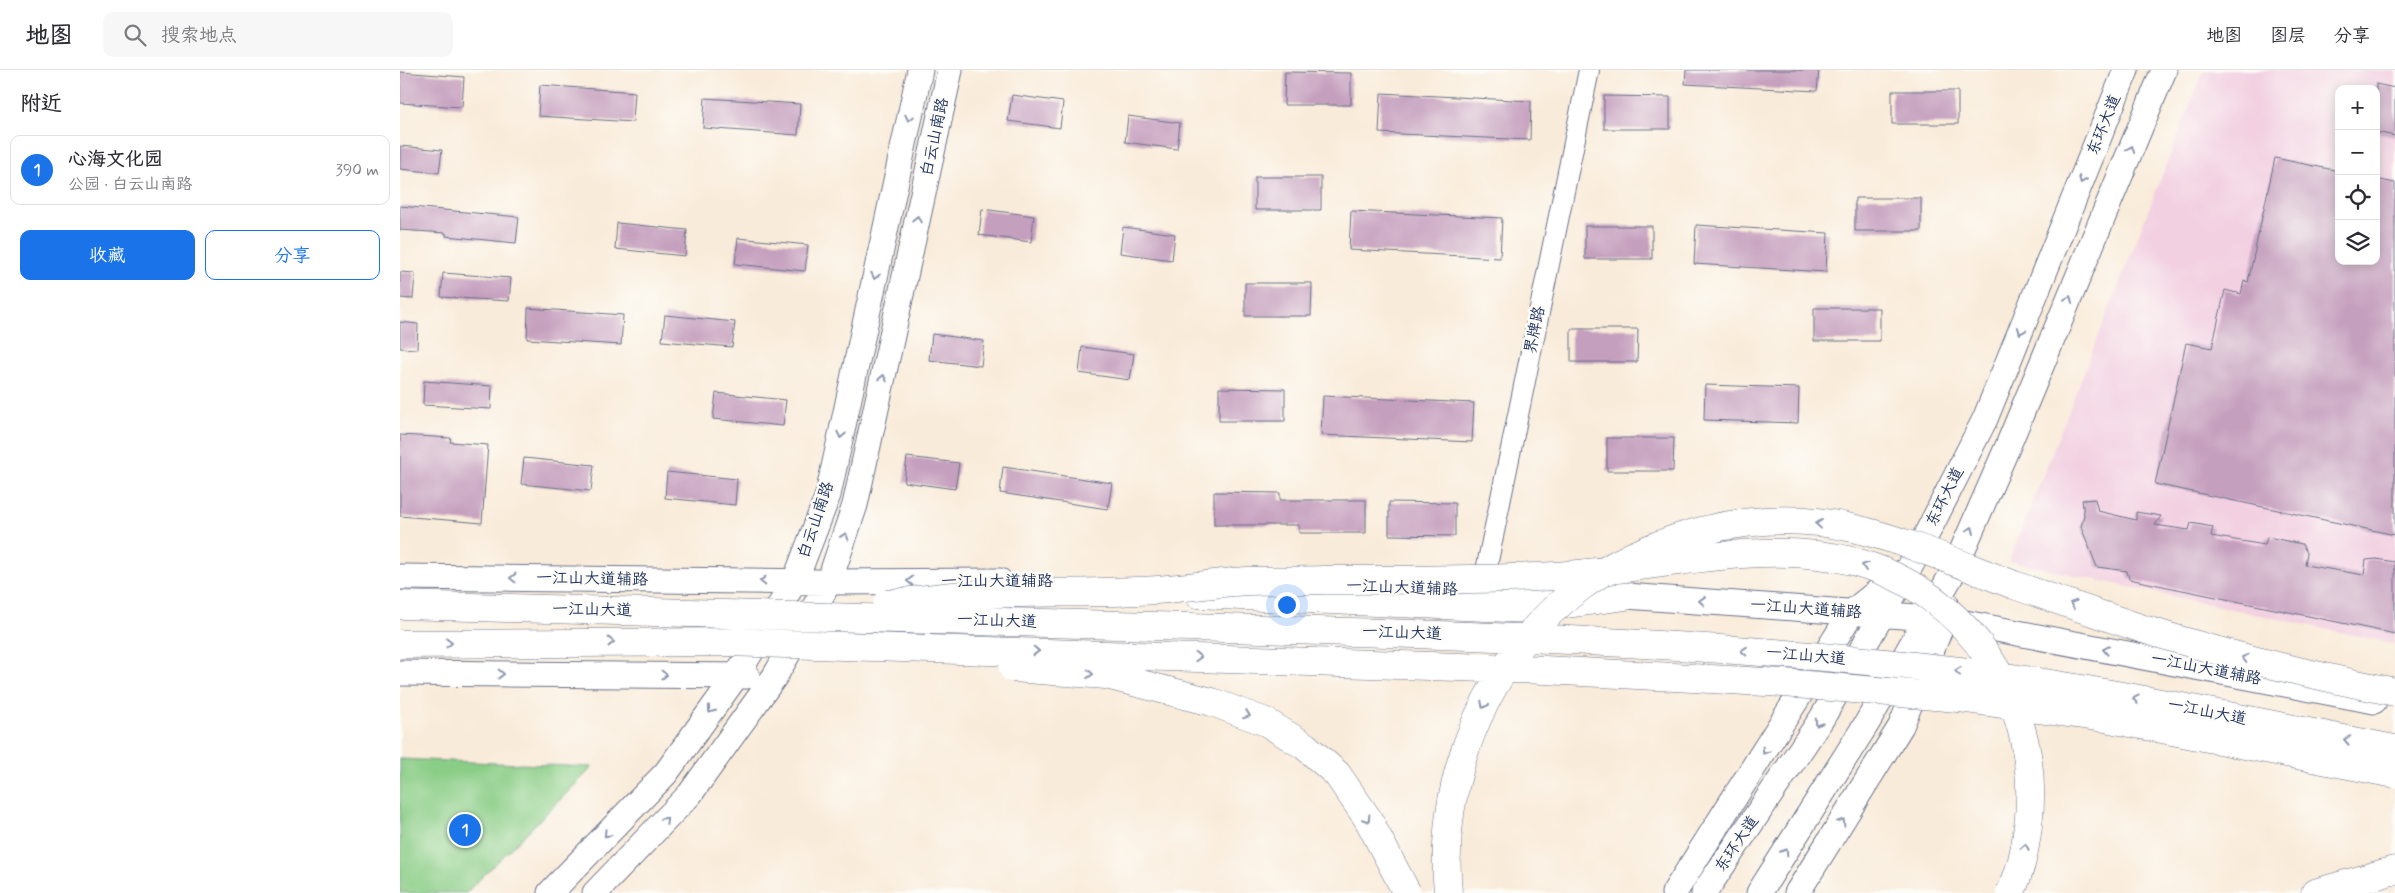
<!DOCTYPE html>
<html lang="zh">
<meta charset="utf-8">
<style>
body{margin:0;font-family:Mynerve,"LXGW WenKai TC",sans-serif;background:#f7f7f7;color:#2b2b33}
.controls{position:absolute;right:15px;top:15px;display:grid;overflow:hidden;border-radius:10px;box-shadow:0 2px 12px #0003}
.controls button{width:45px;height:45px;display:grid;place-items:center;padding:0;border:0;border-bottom:1px solid #e1e1e2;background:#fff;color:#2b2b33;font:25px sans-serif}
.you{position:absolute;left:886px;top:534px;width:18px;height:18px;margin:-12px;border:4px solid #fff;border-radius:50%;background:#1a73e8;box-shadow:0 0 0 8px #1a73e833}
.badge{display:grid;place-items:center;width:32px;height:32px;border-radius:50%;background:#1a73e8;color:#fff;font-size:16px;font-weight:700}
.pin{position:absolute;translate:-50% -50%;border:2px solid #fff;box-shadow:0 1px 5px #0006}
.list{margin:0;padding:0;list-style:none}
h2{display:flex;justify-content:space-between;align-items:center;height:65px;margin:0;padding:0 20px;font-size:21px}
h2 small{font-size:16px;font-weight:400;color:#7c7c81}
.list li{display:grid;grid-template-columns:32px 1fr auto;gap:15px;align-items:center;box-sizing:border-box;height:70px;margin:0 10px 10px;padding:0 10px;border:1px solid #e1e1e2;border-radius:10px}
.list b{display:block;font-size:19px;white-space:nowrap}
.list p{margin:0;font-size:16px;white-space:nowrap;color:#7c7c81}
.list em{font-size:16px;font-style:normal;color:#7c7c81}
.actions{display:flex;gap:10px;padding:15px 20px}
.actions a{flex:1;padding:11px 0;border:1px solid #1a73e8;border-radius:10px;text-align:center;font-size:18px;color:#1a73e8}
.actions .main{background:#1a73e8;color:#fff}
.icon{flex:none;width:28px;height:28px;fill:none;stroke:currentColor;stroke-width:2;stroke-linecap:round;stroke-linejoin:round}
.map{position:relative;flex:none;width:1995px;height:823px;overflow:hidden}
header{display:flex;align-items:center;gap:30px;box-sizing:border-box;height:70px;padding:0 25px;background:#fff;border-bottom:1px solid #e1e1e2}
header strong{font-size:24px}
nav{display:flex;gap:28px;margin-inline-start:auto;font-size:18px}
.search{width:350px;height:45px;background:#f7f7f7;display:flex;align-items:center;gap:12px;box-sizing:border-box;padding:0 18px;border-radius:10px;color:#7c7c81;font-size:19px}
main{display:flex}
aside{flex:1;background:#fff}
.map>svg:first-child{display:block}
.built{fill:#f2cfe1;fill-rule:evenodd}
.green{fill:#8acd86;stroke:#527e72}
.building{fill:#c59fbe}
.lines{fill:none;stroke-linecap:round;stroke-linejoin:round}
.minor-casing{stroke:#697189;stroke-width:22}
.major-casing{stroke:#697189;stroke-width:27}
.highway-casing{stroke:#697189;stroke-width:29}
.minor{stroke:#fff;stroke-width:20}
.major{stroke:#fff;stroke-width:25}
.highway{stroke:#fff;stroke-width:28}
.highway-bridge-casing{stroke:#697189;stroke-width:29;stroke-linecap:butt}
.highway-bridge{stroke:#fff;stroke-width:28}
.oneway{stroke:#8d97ae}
.labels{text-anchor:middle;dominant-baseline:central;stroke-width:5;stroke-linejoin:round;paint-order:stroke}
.street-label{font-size:16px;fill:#1b2f5e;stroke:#fdfcf7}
</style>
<header>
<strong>地图</strong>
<div class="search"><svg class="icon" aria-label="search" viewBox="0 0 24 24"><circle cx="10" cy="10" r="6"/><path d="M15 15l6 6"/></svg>搜索地点</div>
<nav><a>地图</a><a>图层</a><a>分享</a></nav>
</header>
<main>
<aside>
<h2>附近<small></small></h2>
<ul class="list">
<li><span class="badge">1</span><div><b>心海文化园</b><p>公园 · 白云山南路</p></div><em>390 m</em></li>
</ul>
<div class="actions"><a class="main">收藏</a><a>分享</a></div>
</aside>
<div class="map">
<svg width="1995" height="823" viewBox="0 0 1995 823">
<rect width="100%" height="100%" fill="#fdfcf7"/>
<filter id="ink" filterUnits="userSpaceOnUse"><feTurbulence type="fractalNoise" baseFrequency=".02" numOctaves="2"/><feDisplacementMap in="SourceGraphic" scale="10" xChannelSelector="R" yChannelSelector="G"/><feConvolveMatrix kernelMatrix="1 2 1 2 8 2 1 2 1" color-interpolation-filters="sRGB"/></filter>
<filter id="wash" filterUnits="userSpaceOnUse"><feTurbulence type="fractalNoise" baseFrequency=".0096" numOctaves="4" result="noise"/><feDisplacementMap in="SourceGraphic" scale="20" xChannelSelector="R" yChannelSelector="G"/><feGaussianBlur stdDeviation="1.12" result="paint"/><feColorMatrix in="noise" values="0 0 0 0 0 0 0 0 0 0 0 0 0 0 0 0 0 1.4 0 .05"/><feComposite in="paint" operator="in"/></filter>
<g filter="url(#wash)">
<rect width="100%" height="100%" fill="#f9ebd9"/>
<!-- built -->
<path class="built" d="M1804,0H1995V574L1609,491ZM1939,19H1976V191H1939Z"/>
<!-- green -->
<path class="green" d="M0,689L193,697L66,823H0Z"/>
<g id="blocks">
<!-- building -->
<path class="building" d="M1286,0H1419L1417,21L1285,14Z
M0,2L64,7L62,37L0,33Z
M885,2L951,3V35H884Z
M1976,14L1995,18V66L1976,62Z
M140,15L235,22L233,52L138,46Z
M1492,21H1558V54H1492Z
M981,23L1131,31L1130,70L979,63Z
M612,25L663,32L660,58L608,51Z
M1204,26L1270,27V59H1204Z
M305,28L400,34L398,65L303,58Z
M728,46L780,53L777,79L725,72Z
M0,76L42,80L39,103L0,99Z
M1875,88L1939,101V191H1976V109L1995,113V465L1755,414L1786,273L1812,278L1825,220L1841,224L1844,211L1848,212Z
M855,107H921V140H855Z
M1455,128H1521V161H1455Z
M0,136L119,147L116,173L46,166V163L0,160Z
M582,139L634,146L631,172L579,165Z
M951,141L1102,148L1100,188L949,180Z
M217,153L287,160L285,186L215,179Z
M1296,155L1428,163L1426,202L1294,194Z
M1185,156H1252V189H1185Z
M723,157L775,164L772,190L720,183Z
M338,168L408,175L405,201L335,194Z
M0,202L15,203L13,229L0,228Z
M43,203L111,208L109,231L41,227Z
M845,213H912L911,246H845Z
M128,238L223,245L221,275L127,269Z
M1414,238H1480V271H1414Z
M265,245L335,252L332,277L262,271Z
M0,252L18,254L17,279L0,278Z
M1171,259H1238L1237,292H1171Z
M532,264L584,271L581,296L529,290Z
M682,277L734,284L730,310L679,303Z
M24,311L92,316L91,339L23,335Z
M1305,315L1399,318L1398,353L1304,350Z
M819,318L885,319V351H819Z
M316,323L386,330L383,356L313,349Z
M923,326L1074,333L1072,372L921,365Z
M0,365L51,368L50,372L88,375L82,453L0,446Z
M1207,368H1274L1273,401H1207Z
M507,387L559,393L555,419L504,412Z
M124,388L194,395L191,421L121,414Z
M603,397L712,413L708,439L600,423Z
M267,402L337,409L335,435L265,428Z
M814,422L880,423V430H966V463H899V455H814Z
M1695,429L1698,441L1736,450V442L1761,446L1755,455L1789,460L1791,453L1813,457L1811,466L1865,475L1867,467L1902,474L1907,483L1905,495L1964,505L1966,490L1976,489L1995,492V564L1729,509L1727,501L1697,497L1681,457L1684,445L1682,430Z
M989,432L1055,433V466L989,465Z"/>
</g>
</g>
<g filter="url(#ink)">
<use href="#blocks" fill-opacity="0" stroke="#697189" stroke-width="1"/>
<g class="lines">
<defs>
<path id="minor" d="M1082,520L1189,0"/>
<path id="major" d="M0,507L429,512L600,511
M1085,520L1226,526L1544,549L1974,631
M0,603L347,606
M150,823L266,703L336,606L395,511L428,425L520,0
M195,823L290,724L375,606L429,512L455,435L550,0
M1274,823L1452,542L1501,503
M1304,823L1422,648L1512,493L1585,349L1726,0
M1359,823L1467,653L1552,504L1607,378L1764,0
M1397,823L1501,656L1544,549L1546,534"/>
<path id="highway" d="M798,524L1130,539L1226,526
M1915,823L1995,800"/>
</defs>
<!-- minor casing -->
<use href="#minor" class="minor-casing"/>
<!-- major casing -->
<use href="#major" class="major-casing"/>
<!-- highway casing -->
<use href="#highway" class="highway-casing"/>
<!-- minor -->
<use href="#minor" class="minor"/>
<!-- major -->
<use href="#major" class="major"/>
<!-- highway -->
<use href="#highway" class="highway"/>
<defs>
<path id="highway-bridge" d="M487,534C512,531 537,527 563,525C621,521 679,524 737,521C774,520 811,513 848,511C873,510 899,511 924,510C1001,509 1078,511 1154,506C1249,500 1359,468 1452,491C1570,521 1644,637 1628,756C1625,779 1621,802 1610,823
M0,535C275,542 550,549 825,558C1070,565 1315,572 1559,601C1705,619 1850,651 1995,679
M0,574L328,572L1145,600L1384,613L1558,628L1705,648L1995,704
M613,598L706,605L812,632L866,652L905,676L937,704L968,749L1007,823
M1048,823C1040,733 1067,646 1122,574C1155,531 1201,498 1251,478C1314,452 1385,442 1452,458C1509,471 1563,496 1617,516C1659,531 1701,545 1743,559C1826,585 1910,605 1995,622"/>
</defs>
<!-- highway-bridge casing -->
<use href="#highway-bridge" class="highway-bridge-casing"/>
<!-- highway-bridge -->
<use href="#highway-bridge" class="highway-bridge"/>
</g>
<!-- one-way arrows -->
<defs><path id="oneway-chevron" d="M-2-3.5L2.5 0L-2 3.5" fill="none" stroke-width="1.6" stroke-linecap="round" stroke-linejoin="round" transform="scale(1.25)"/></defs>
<g class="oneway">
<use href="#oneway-chevron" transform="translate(509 48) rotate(102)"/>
<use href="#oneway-chevron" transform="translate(1731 79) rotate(-68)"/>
<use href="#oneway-chevron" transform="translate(1682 110) rotate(112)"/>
<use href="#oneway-chevron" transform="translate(517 149) rotate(-78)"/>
<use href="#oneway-chevron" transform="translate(475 206) rotate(102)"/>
<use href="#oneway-chevron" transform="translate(1669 229) rotate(-68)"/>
<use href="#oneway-chevron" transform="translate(1621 261) rotate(112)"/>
<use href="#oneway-chevron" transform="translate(483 308) rotate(-78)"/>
<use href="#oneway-chevron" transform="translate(441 365) rotate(102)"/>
<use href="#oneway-chevron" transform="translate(1419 454) rotate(-174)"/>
<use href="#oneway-chevron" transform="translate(1571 460) rotate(-66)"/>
<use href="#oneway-chevron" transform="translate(445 466) rotate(-71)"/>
<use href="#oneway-chevron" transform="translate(1465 496) rotate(-161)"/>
<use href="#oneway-chevron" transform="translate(113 508) rotate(-179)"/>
<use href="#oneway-chevron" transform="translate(363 511) rotate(-179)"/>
<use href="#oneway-chevron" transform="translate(510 511) rotate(180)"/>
<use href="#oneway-chevron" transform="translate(1302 531) rotate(-176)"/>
<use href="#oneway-chevron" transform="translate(1673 534) rotate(-161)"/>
<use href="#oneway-chevron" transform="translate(211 572)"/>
<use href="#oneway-chevron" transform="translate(49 573)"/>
<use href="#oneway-chevron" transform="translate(1706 580) rotate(-169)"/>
<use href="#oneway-chevron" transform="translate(636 581) rotate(2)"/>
<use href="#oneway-chevron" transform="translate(1344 581) rotate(-176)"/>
<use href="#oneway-chevron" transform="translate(798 587) rotate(2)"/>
<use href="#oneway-chevron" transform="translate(1845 588) rotate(-166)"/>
<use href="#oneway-chevron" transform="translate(1558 601) rotate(-173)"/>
<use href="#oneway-chevron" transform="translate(101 604) rotate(1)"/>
<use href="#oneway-chevron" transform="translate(690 604) rotate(4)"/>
<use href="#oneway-chevron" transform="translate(264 605) rotate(1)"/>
<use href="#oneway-chevron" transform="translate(1736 629) rotate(-169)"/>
<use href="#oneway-chevron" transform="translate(1084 635) rotate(117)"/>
<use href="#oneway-chevron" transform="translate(311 640) rotate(126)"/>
<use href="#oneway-chevron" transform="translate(847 645) rotate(21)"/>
<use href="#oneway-chevron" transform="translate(1418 653) rotate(124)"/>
<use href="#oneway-chevron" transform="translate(1947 670) rotate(-169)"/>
<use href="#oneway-chevron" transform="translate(1365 681) rotate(123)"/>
<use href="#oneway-chevron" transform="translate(967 749) rotate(58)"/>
<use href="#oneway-chevron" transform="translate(265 750) rotate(-46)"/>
<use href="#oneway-chevron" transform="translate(1442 752) rotate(-58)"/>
<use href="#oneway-chevron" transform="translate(207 764) rotate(134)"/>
<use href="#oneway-chevron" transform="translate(1625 777) rotate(-80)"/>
<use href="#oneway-chevron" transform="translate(1385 782) rotate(-58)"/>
</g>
</g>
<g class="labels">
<!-- street labels -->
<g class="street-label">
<text transform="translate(1704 55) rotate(-68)">东环大道</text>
<text transform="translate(535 67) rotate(-78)">白云山南路</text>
<text transform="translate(1135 260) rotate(-78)">界牌路</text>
<text transform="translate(1545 427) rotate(-63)">东环大道</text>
<text transform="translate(416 450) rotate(-71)">白云山南路</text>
<text transform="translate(192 509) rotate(1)">一江山大道辅路</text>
<text x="597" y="511">一江山大道辅路</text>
<text transform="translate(1002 518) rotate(2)">一江山大道辅路</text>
<text transform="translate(1406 539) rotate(4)">一江山大道辅路</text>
<text transform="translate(192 540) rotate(1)">一江山大道</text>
<text transform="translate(597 551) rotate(2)">一江山大道</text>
<text transform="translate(1002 563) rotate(2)">一江山大道</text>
<text transform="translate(1406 586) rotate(5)">一江山大道</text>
<text transform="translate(1806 599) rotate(11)">一江山大道辅路</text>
<text transform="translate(1807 642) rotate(11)">一江山大道</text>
<text transform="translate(1337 774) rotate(-56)">东环大道</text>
</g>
</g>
</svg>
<div class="controls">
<button>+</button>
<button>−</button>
<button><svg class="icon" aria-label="locate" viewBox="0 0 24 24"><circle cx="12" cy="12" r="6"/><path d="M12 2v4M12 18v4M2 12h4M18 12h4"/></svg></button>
<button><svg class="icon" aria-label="layers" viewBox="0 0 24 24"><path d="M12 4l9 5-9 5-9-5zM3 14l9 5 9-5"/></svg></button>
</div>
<div class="you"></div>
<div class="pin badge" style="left:65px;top:760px">1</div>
</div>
</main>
